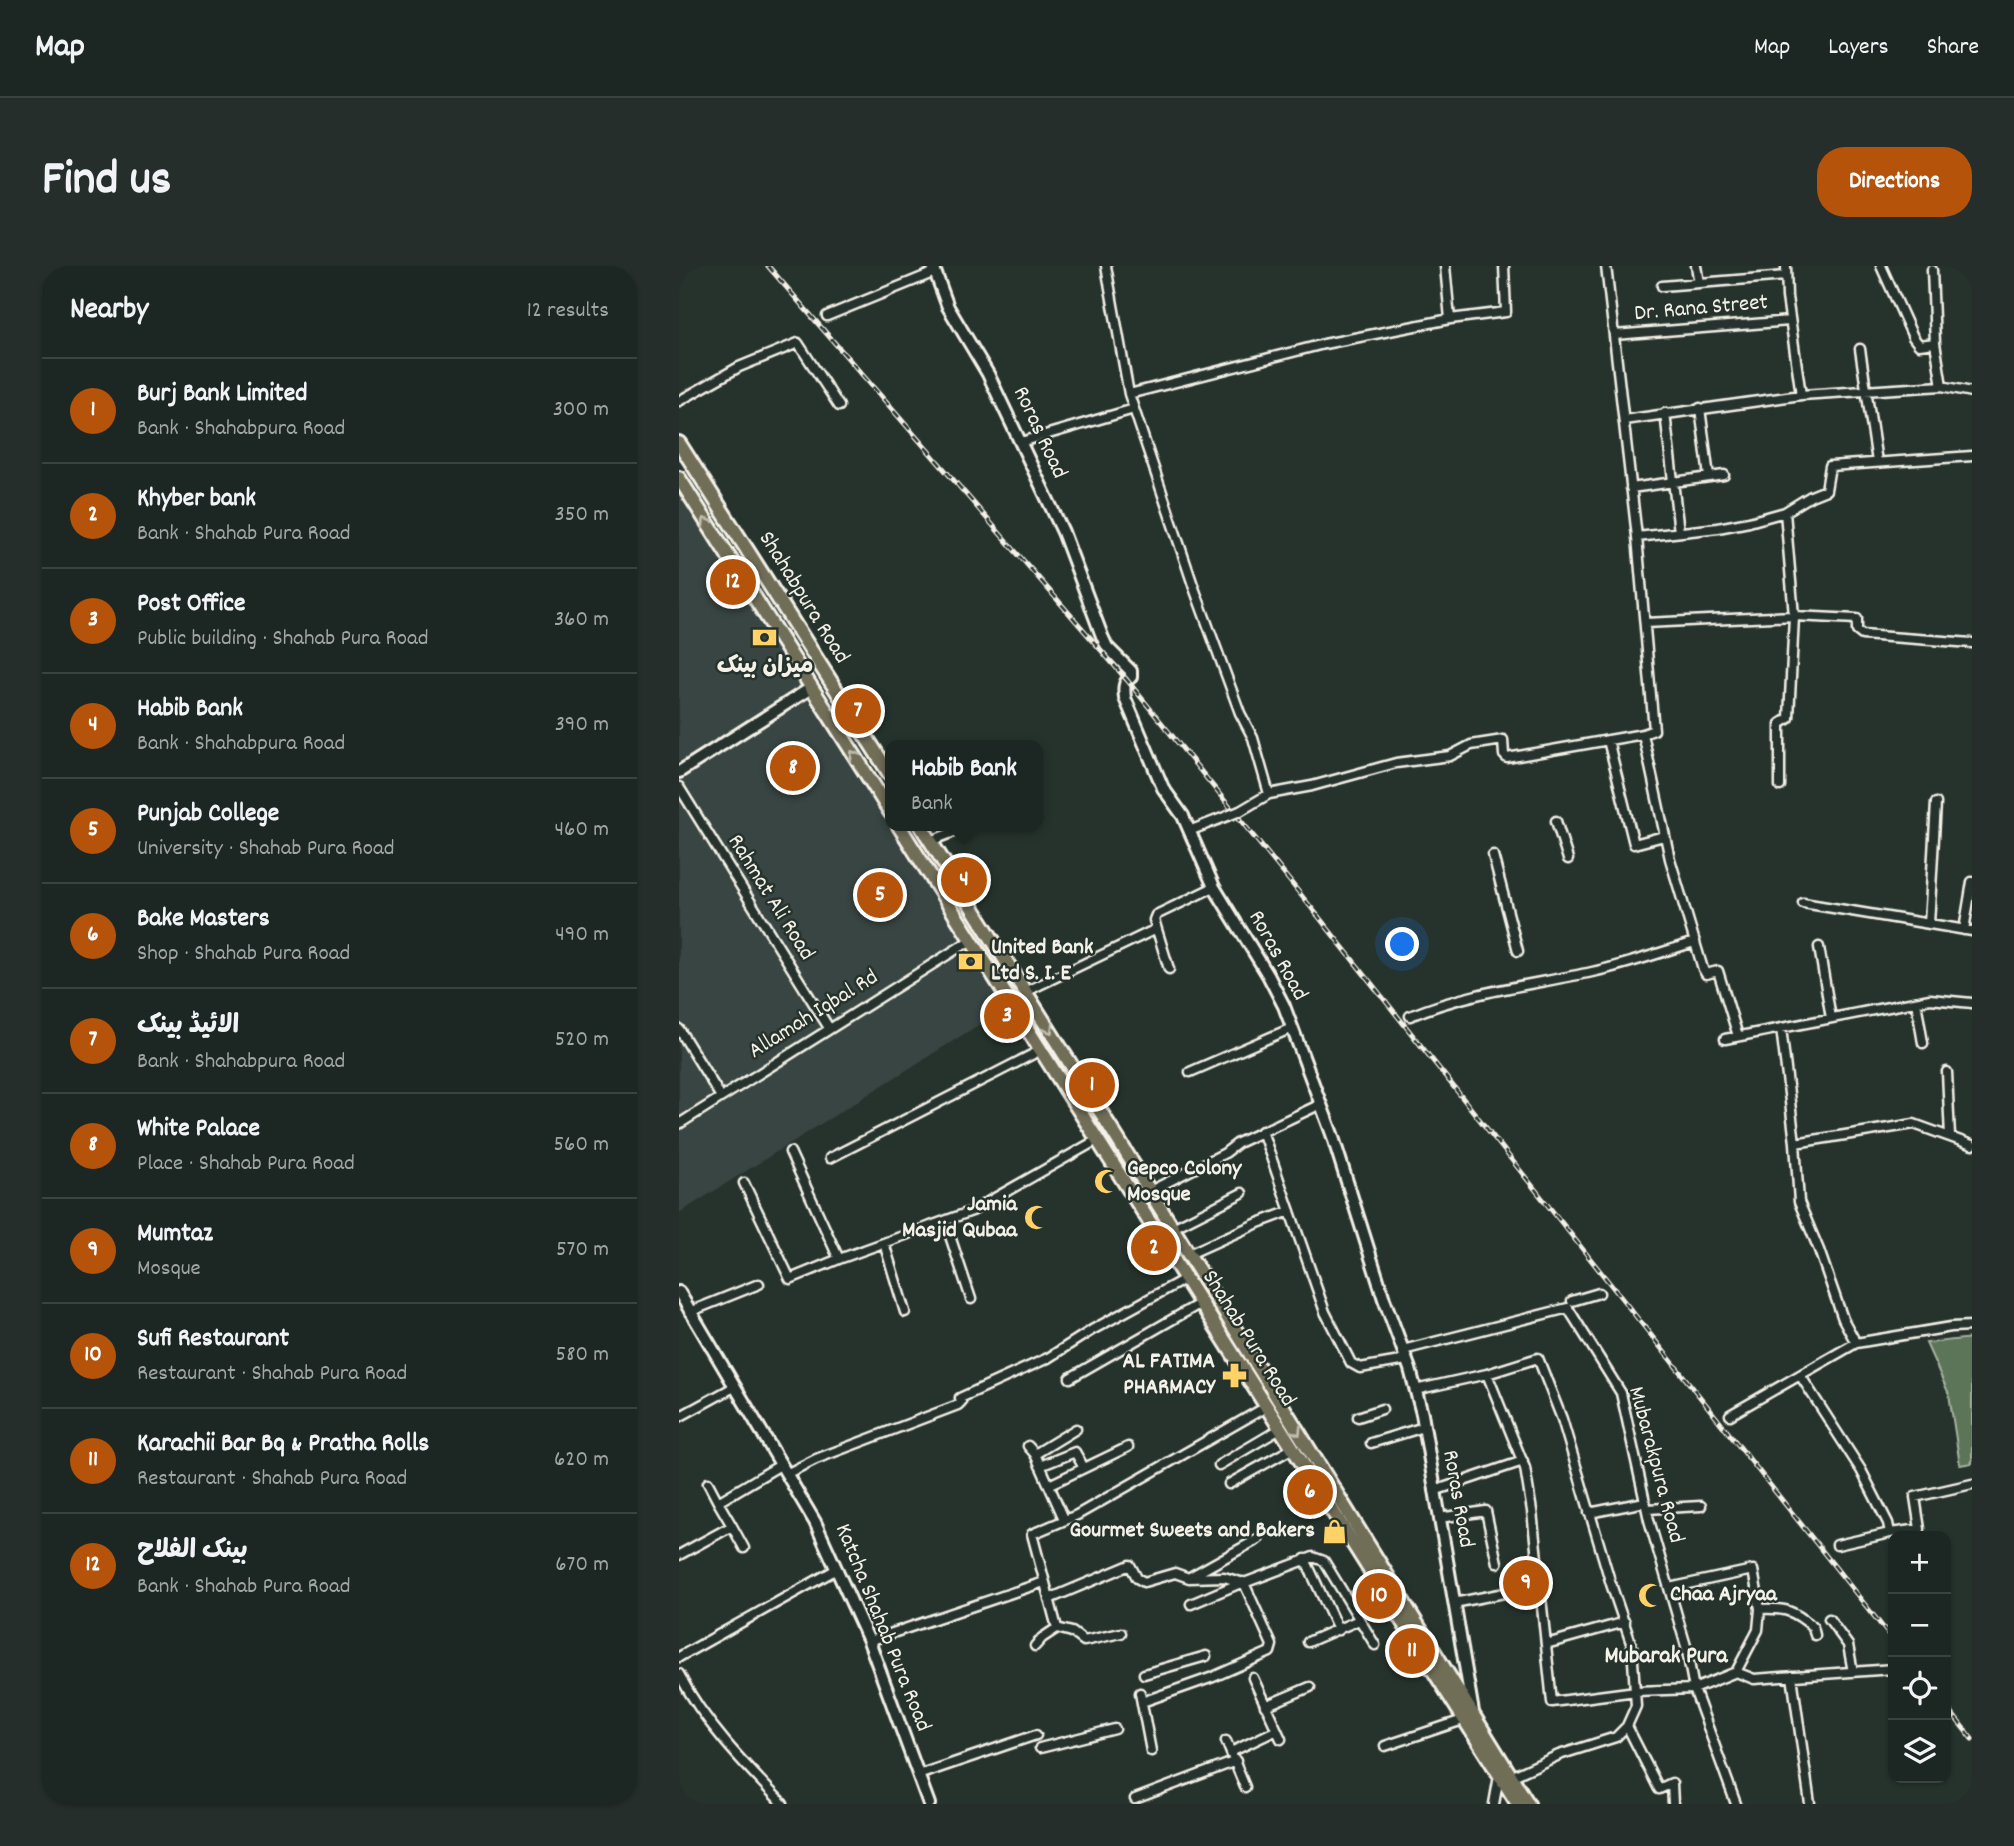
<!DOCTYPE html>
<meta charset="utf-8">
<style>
body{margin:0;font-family:Dekko,"Playpen Sans Arabic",sans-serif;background:#252e2a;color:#f1f3f6}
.controls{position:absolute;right:21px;bottom:21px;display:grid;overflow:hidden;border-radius:14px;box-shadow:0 2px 5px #0004}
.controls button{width:63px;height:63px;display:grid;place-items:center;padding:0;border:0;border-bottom:2px solid #3a4340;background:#1c2622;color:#f1f3f6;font:35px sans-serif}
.you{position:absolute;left:724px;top:679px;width:24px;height:24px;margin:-18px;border:5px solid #fff;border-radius:50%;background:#1a73e8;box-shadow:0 0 0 10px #1a73e833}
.badge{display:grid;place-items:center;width:46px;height:46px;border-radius:50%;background:#b45309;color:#fff;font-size:23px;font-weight:700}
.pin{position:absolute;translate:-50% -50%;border:4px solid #fff;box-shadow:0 2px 7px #0006}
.popup{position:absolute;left:206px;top:474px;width:158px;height:91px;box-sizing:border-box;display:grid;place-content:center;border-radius:14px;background:#1c2622;filter:drop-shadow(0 2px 5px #0005);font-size:23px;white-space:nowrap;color:#a0a5a5}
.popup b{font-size:26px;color:#f1f3f6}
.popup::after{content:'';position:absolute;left:50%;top:100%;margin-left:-14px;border:14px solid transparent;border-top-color:#1c2622}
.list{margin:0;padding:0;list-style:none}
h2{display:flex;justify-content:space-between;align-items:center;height:91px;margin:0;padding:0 28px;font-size:30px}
h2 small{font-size:23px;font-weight:400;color:#a0a5a5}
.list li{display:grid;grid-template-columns:46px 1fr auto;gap:21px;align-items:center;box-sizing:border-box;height:105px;padding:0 28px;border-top:2px solid #3a4340}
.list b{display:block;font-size:26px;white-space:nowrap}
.list p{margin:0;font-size:23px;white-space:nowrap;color:#a0a5a5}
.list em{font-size:23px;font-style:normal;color:#a0a5a5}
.icon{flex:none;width:38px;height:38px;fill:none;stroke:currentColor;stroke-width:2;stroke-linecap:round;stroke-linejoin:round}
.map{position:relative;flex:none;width:1293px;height:1538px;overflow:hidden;border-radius:28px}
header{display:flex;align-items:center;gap:42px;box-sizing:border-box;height:98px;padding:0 35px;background:#1c2622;border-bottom:2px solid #3a4340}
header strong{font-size:33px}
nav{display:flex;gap:38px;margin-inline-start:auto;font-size:24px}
.intro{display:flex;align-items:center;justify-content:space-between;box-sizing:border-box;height:168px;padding:0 42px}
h1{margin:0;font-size:49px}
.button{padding:18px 32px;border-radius:28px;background:#b45309;color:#fff;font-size:24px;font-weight:700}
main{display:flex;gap:42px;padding:0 42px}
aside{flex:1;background:#1c2622;border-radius:28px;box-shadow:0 2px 5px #0004}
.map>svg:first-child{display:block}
.built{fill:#374443}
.green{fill:#5b7459;stroke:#a8b2a0;stroke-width:2}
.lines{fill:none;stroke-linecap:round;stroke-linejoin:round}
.street-casing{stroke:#f4f1e8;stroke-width:13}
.secondary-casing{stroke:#f4f1e8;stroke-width:16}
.primary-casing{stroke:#f4f1e8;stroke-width:18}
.street{stroke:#26332d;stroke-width:8}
.secondary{stroke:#26332d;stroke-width:10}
.primary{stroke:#716e59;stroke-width:12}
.rail-casing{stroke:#f4f1e8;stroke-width:5}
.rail{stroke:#26332d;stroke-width:2.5;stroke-dasharray:8;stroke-linecap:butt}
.street-bridge-casing{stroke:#f4f1e8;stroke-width:13;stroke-linecap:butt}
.street-bridge{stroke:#26332d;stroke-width:8}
.oneway{stroke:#c0bdaf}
.labels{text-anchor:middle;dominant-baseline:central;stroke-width:5;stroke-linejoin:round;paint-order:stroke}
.street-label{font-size:23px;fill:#f4f1e8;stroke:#26332d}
.poi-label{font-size:23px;font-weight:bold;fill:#f4f1e8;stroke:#26332d;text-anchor:start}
.neighbourhood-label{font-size:24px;font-weight:bold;fill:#f4f1e8;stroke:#26332d}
</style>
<header>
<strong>Map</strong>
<nav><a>Map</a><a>Layers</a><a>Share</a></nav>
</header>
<div class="intro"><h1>Find us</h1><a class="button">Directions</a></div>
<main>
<aside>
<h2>Nearby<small>12 results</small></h2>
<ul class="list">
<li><span class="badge">1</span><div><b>Burj Bank Limited</b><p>Bank · Shahabpura Road</p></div><em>300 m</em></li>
<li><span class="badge">2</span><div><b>Khyber bank</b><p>Bank · Shahab Pura Road</p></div><em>350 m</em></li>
<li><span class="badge">3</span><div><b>Post Office</b><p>Public building · Shahab Pura Road</p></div><em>360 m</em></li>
<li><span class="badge">4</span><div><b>Habib Bank</b><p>Bank · Shahabpura Road</p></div><em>390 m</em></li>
<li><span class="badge">5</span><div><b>Punjab College</b><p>University · Shahab Pura Road</p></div><em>460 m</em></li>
<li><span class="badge">6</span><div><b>Bake Masters</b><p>Shop · Shahab Pura Road</p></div><em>490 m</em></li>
<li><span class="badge">7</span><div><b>الائیڈ بینک</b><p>Bank · Shahabpura Road</p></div><em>520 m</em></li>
<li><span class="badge">8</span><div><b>White Palace</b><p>Place · Shahab Pura Road</p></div><em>560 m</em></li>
<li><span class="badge">9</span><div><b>Mumtaz</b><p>Mosque</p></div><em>570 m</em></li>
<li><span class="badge">10</span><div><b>Sufi Restaurant</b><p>Restaurant · Shahab Pura Road</p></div><em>580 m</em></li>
<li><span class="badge">11</span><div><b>Karachii Bar Bq &amp; Pratha Rolls</b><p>Restaurant · Shahab Pura Road</p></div><em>620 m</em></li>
<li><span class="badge">12</span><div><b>بینک الفلاح</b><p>Bank · Shahab Pura Road</p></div><em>670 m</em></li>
</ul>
</aside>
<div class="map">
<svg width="1293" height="1538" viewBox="0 0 1293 1538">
<rect width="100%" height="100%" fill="#26332d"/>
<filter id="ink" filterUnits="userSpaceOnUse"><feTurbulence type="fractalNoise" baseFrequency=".0143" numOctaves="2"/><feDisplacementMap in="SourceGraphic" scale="14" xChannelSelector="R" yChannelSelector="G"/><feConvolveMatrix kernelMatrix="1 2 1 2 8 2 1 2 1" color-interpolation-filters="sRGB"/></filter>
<g filter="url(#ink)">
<!-- built -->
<path class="built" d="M0,212L211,547L212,560H220L333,738L0,947Z"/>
<!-- green -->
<path class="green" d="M1293,1072V1197L1281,1199L1270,1128L1247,1077Z"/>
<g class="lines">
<defs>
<path id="street" d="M427,0L450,128L514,319L561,447L574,472L590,528
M766,0L771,53
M1017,0L1020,17
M1107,0L1108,31L1122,129
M1202,0L1234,71L1240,79L1256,77
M1253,4L1256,77L1263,120
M983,20L1107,10
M148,50L256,6
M935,69L1111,55
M1181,83L1198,196
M450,128L645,78L771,53L827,46L825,0
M0,135L60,101L119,77L160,140
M1021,142L1030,211
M986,147L1000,266
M945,154L1122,129L1263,120L1293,126
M342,176L455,143
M952,222L1045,209
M958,271L1039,262L1070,256L1106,246L1132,230L1147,224L1151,200L1293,190
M966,357L1115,350L1178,353V365L1183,369L1293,377
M964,468L991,593L1024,703L1027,708L1039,705L1059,770
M929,474L955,578L985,570
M1101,520V458L1110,452L1115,350L1106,246
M0,521L150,762
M561,545L590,528L633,520L717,497L771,490L792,479L824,474L825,489L828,492L964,468L975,464L958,271L927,0
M877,555L889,593
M510,565L551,549
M252,575L290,560
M814,589L839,685
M1124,637L1293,665
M1250,658L1257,537
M1285,664L1293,616
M1140,681L1152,752
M490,703L475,654L477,649L535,621
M346,726L477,663
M1237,736L1244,777
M731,750C789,726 852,719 913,706C948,699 982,686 1016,676
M1102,762L1116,877L1120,936L1140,984L1164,1053L1177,1077
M0,763L42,831
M1046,773L1251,733L1293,737
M511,806L613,762
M1268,806L1271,871
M0,858L292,674
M583,865L646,1046L672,1097L681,1102L727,1094
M1116,877L1235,858L1293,879
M111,886L160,993L293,945L418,874
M151,892L362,784
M65,917L111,1013L160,993
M471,925L546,887L559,877L642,838
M266,955L292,1033
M494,962L563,927
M205,977L226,1046
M510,988L579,957L611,945
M893,1035L920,1027
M10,1046L80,1018
M724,1084L889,1042L942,1127L970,1254L1007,1380L1015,1423L1057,1538
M808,1108L846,1202L853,1245L873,1436L957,1425L1015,1423L1057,1406L1079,1364L1081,1343L1074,1304L990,1322
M1121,1109L1182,1204L1209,1257L1211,1267
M391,1112L522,1037
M736,1124L808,1108L859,1092L883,1153L932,1318L953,1380L957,1440L948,1460L937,1471L880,1489L832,1511
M1051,1149L1177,1077L1272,1061L1293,1060
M0,1151L55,1121
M679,1151L703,1143
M692,1177L745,1161
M349,1180L356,1188L385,1253
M356,1188L397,1163
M540,1199L601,1163
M361,1200L396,1186L405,1202
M109,1207L137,1193L279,1139L282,1136L281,1132L369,1092L413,1064L506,1013
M29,1217L39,1236
M550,1218L614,1182
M370,1219L449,1181
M755,1225L844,1195
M968,1243L1022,1240
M910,1247L966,1236
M760,1252L807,1245L818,1297
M53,1260L65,1282
M1158,1279L1211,1267L1241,1263L1236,1231L1293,1218
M0,1289L53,1260L39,1236L103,1198
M626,1293L659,1364
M511,1311L579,1273
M370,1333L451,1299L458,1312L465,1316L496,1307L510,1312L545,1311L565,1317L634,1291L645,1295L696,1379
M775,1337L861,1320
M512,1338L564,1316
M1081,1343C1107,1342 1114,1344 1134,1361L1136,1369
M1150,1353L1169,1379L1174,1406
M378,1362L353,1268L398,1249L587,1141
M190,1375L365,1316
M629,1376L680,1354
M867,1378L946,1356
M356,1380L363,1372L378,1362L393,1366L405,1375L442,1367
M0,1391L158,1303
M1057,1406L1075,1413L1214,1403
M0,1408C25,1457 66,1499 104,1538
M465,1408L527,1390
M1113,1410L1131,1538
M574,1412L602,1473
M461,1427L472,1485
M463,1436L534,1411L591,1386L593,1379L565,1317
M586,1440L631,1421
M948,1460L980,1523L993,1517L994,1538
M547,1475L566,1521
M706,1480L784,1454
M361,1482L436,1463
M552,1486L598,1464
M239,1509L357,1469
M456,1533L557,1495
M815,1538L820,1510"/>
<path id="secondary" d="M254,0L269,41L309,108L384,266L423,370L428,381L452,405V411C444,416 445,424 446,432L484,522L504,550L535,621L589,709L605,740L653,868L705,1033L731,1103L743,1148L794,1446
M0,506L132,422
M0,1026L136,1256L190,1375L250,1538"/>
<path id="primary" d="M0,177L212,510
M0,212L212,547
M220,560L839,1538
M242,560L433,864L849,1538"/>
</defs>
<!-- street casing -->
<use href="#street" class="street-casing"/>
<!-- secondary casing -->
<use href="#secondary" class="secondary-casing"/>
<!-- primary casing -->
<use href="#primary" class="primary-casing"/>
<!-- street -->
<use href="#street" class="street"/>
<!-- secondary -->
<use href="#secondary" class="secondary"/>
<!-- primary -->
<use href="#primary" class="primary"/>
<defs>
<path id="rail" d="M89,0L448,414L639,650L1214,1374
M1267,1440L1293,1473"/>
</defs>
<!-- rail casing -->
<use href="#rail" class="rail-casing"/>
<!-- rail -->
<use href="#rail" class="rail"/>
<defs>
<path id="street-bridge" d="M551,549L561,545"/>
</defs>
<!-- street-bridge casing -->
<use href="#street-bridge" class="street-bridge-casing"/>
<!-- street-bridge -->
<use href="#street-bridge" class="street-bridge"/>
</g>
<!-- one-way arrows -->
<defs><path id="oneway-chevron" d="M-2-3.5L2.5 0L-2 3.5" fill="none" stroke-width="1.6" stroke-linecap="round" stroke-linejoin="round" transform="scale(1.75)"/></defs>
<g class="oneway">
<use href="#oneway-chevron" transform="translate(27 256) rotate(-122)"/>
<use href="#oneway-chevron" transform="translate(175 489) rotate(-122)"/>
<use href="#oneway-chevron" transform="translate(370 763) rotate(58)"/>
<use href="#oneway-chevron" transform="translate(618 1165) rotate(58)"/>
</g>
</g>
<!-- icons -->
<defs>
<symbol id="bank-bare" viewBox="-9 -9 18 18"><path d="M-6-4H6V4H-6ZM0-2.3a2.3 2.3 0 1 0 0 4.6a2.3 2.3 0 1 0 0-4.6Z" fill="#ffd166" stroke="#26332d" stroke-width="2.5" paint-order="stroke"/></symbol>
<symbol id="mosque-bare" viewBox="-9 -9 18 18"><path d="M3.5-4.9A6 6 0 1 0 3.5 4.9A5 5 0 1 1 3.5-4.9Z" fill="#ffd166" stroke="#26332d" stroke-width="2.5" paint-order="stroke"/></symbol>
<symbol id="pharmacy-bare" viewBox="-9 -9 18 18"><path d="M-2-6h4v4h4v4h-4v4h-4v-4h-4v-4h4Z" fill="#ffd166" stroke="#26332d" stroke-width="2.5" paint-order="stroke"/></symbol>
<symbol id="shop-bare" viewBox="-9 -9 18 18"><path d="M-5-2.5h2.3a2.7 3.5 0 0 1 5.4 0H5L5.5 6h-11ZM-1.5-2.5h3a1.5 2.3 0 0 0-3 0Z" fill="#ffd166" stroke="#26332d" stroke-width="2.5" paint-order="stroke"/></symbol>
</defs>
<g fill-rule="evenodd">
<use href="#bank-bare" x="68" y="354" width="35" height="35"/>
<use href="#bank-bare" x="274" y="678" width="35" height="35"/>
<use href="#mosque-bare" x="410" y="898" width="35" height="35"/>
<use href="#mosque-bare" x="340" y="934" width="35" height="35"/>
<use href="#pharmacy-bare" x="538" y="1092" width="35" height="35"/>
<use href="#shop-bare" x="638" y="1248" width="35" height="35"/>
<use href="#mosque-bare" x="954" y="1312" width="35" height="35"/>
</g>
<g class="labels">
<!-- street labels -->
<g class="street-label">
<text transform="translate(1022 43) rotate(-5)">Dr. Rana Street</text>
<text transform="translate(360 167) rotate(65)">Roras Road</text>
<text transform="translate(124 332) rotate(58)">Shahabpura Road</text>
<text transform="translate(91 632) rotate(58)">Rahmat Ali Road</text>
<text transform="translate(598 690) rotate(61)">Roras Road</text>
<text transform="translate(135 749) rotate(-32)">Allamah Iqbal Rd</text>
<text transform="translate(569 1073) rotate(58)">Shahab Pura Road</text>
<text transform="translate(976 1199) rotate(75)">Mubarakpura Road</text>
<text transform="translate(778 1233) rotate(80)">Roras Road</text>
<text transform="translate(203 1362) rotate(68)">Katcha Shahab Pura Road</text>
</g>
<!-- poi labels -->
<g class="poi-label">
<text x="86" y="401" text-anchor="middle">میزان بینک</text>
<text x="312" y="682">United Bank<tspan x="312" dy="26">Ltd S. I. E</tspan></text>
<text x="448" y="903">Gepco Colony<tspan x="448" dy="26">Mosque</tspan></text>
<text x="338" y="939" text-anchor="end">Jamia<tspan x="338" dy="26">Masjid Qubaa</tspan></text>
<text x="536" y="1096" text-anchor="end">AL FATIMA<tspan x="536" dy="26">PHARMACY</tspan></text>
<text x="636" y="1265" text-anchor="end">Gourmet Sweets and Bakers</text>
<text x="991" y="1329">Chaa Ajryaa</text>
</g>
<!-- neighbourhood labels -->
<g class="neighbourhood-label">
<text x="987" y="1391">Mubarak Pura</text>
</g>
</g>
</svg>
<div class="controls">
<button>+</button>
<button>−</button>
<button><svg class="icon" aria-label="locate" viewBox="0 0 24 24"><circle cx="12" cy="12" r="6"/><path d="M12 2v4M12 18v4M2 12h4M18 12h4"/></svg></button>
<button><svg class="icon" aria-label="layers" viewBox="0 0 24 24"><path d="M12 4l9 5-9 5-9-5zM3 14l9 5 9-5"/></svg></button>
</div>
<div class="you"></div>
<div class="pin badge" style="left:413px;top:819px">1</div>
<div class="pin badge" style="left:475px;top:982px">2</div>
<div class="pin badge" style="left:328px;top:750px">3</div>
<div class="pin badge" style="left:285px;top:614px">4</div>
<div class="popup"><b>Habib Bank</b>Bank</div>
<div class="pin badge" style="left:201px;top:629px">5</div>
<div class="pin badge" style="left:631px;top:1226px">6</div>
<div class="pin badge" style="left:179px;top:445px">7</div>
<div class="pin badge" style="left:114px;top:502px">8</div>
<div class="pin badge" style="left:847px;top:1317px">9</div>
<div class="pin badge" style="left:700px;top:1330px">10</div>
<div class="pin badge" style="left:733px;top:1385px">11</div>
<div class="pin badge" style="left:54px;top:316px">12</div>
</div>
</main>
